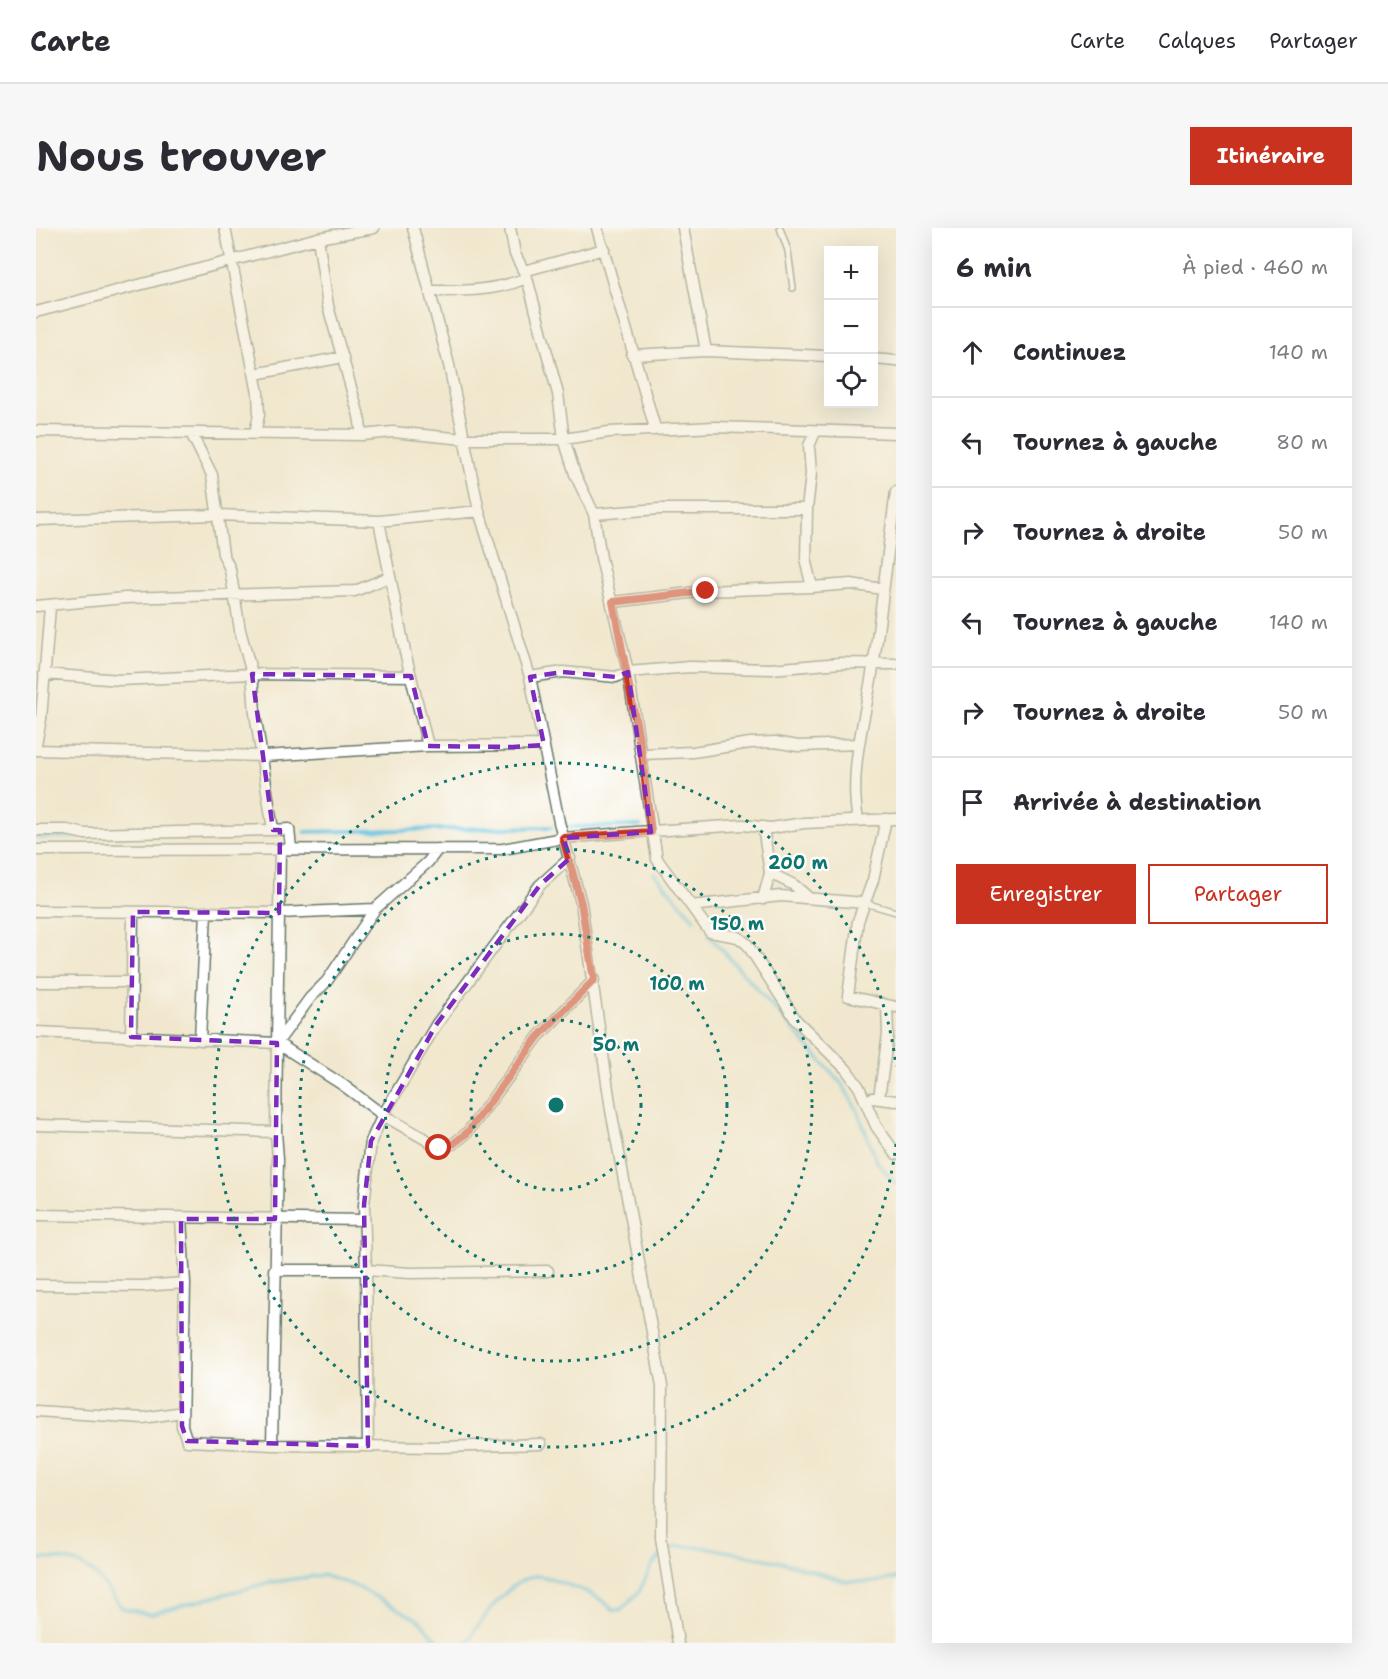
<!DOCTYPE html>
<html lang="fr">
<meta charset="utf-8">
<style>
body{margin:0;font-family:"Shantell Sans",sans-serif;background:#f7f7f7;color:#2b2b33}
.controls{position:absolute;right:18px;top:18px;display:grid;overflow:hidden;border-radius:0px;box-shadow:0 6px 24px #0002}
.controls button{width:54px;height:54px;display:grid;place-items:center;padding:0;border:0;border-bottom:2px solid #e1e1e2;background:#fff;color:#2b2b33;font:30px sans-serif}
.stop{position:absolute;width:18px;height:18px;margin:-14px;border:4px solid #c8321e;border-radius:50%;background:#fff}
.stop.end{background:#c8321e;border-color:#fff;box-shadow:0 2px 6px #0008}
.list{margin:0;padding:0;list-style:none}
h2{display:flex;justify-content:space-between;align-items:center;height:78px;margin:0;padding:0 24px;font-size:26px}
h2 small{font-size:20px;font-weight:400;color:#7c7c81}
.list li{display:grid;grid-template-columns:39px 1fr auto;gap:18px;align-items:center;box-sizing:border-box;height:90px;padding:0 24px;border-top:2px solid #e1e1e2}
.list b{display:block;font-size:22px;white-space:nowrap}
.list em{font-size:20px;font-style:normal;color:#7c7c81}
.actions{display:flex;gap:12px;padding:18px 24px}
.actions a{flex:1;padding:14px 0;border:2px solid #c8321e;border-radius:0px;text-align:center;font-size:21px;color:#c8321e}
.actions .main{background:#c8321e;color:#fff}
.icon{flex:none;width:33px;height:33px;fill:none;stroke:currentColor;stroke-width:2;stroke-linecap:round;stroke-linejoin:round}
.map{position:relative;flex:none;width:860px;height:1415px;overflow:hidden;border-radius:0px}
header{display:flex;align-items:center;gap:36px;box-sizing:border-box;height:84px;padding:0 30px;background:#fff;border-bottom:2px solid #e1e1e2}
header strong{font-size:28px}
nav{display:flex;gap:33px;margin-inline-start:auto;font-size:21px}
.intro{display:flex;align-items:center;justify-content:space-between;box-sizing:border-box;height:144px;padding:0 36px}
h1{margin:0;font-size:42px}
.button{padding:15px 27px;border-radius:0px;background:#c8321e;color:#fff;font-size:21px;font-weight:700}
main{display:flex;gap:36px;padding:0 36px}
aside{flex:1;background:#fff;border-radius:0px;box-shadow:0 6px 24px #0002}
.map>svg:first-child{display:block}
.lines{fill:none;stroke-linecap:round;stroke-linejoin:round}
.stream{stroke:#5fc0de;stroke-width:4}
.service-casing{stroke:#68786a;stroke-width:8}
.minor-casing{stroke:#68786a;stroke-width:13}
.service{stroke:#fff;stroke-width:5}
.minor{stroke:#fff;stroke-width:10}
.route{stroke:#c8321e;stroke-width:8}
.marked{fill:none;stroke:#7b2cbf;stroke-width:4.5;stroke-dasharray:12 8;stroke-linejoin:round}
.ring{fill:none;stroke:#0f766e;stroke-width:3;stroke-dasharray:3 6}
.centre{fill:#0f766e;stroke:#fff;stroke-width:3}
.ring-label{font-size:18px;text-anchor:middle;font-weight:bold;fill:#0f766e;stroke:#fff;stroke-width:4.5;stroke-linejoin:round;paint-order:stroke}
</style>
<header>
<strong>Carte</strong>
<nav><a>Carte</a><a>Calques</a><a>Partager</a></nav>
</header>
<div class="intro"><h1>Nous trouver</h1><a class="button">Itinéraire</a></div>
<main>
<div class="map">
<svg width="860" height="1415" viewBox="0 0 860 1415">
<rect width="100%" height="100%" fill="#fff"/>
<filter id="ink" filterUnits="userSpaceOnUse"><feTurbulence type="fractalNoise" baseFrequency=".0167" numOctaves="2"/><feDisplacementMap in="SourceGraphic" scale="12" xChannelSelector="R" yChannelSelector="G"/><feConvolveMatrix kernelMatrix="1 2 1 2 8 2 1 2 1" color-interpolation-filters="sRGB"/></filter>
<filter id="wash" filterUnits="userSpaceOnUse"><feTurbulence type="fractalNoise" baseFrequency=".008" numOctaves="4" result="noise"/><feDisplacementMap in="SourceGraphic" scale="24" xChannelSelector="R" yChannelSelector="G"/><feGaussianBlur stdDeviation="1.35" result="paint"/><feColorMatrix in="noise" values="0 0 0 0 0 0 0 0 0 0 0 0 0 0 0 0 0 1.4 0 .05"/><feComposite in="paint" operator="in"/></filter>
<g filter="url(#wash)">
<rect width="100%" height="100%" fill="#f1e7ce"/>
<g class="lines">
<!-- stream -->
<path class="stream" d="M534,599L604,598
M269,604L515,599
M0,610L43,609
M618,645L658,691
M673,707L805,855L820,879L841,934L860,956
M0,1331C50,1329 58,1342 86,1380L113,1386L231,1355L286,1347L320,1358L383,1392L404,1415
M431,1415C444,1393 473,1351 500,1348C509,1347 523,1354 532,1357C550,1363 562,1368 576,1381L585,1382L603,1364L616,1337L630,1323L642,1318L674,1320L750,1335L808,1353L838,1354L860,1350"/>
</g>
</g>
<g filter="url(#ink)">
<g class="lines">
<defs>
<path id="service" d="M744,0L752,23L757,60
M829,675L860,684"/>
<path id="minor" d="M189,0L222,165L223,187L219,205
M338,0L282,10L292,78L323,188L326,207L357,204L428,211H528L573,204L679,199L860,205
M377,0L413,137L443,283L494,449L523,594L545,675L575,882L626,1158L625,1310L642,1415
M474,0L479,26L491,50L522,166L528,211L539,246L558,286L565,330L592,444L621,631L674,704L702,709L711,716L760,792L810,841L823,859L840,898L860,926
M561,0L619,200
M647,0L670,123L792,128
M488,43L568,21
M394,63C428,63 459,63 491,50
M0,84L282,10
M596,127L670,123
M838,131L860,133
M219,146L307,129
M0,203L326,207
M779,204L773,218L775,246L771,281L770,335L776,359L815,356L846,361
M156,207L176,247L187,326L194,341L204,402L216,446L219,485L237,602L253,601L255,621
M558,286L623,281H771
M0,292L182,287L343,293L443,283
M343,293L369,424L392,518
M577,374L670,363L776,359
M0,378L89,370L319,363L353,349
M8,446L84,452L216,446L375,448
M494,449L527,444L580,449L592,444L654,439L735,441L804,435L860,436
M0,516L5,491L14,379
M0,522L228,528L392,518L508,517
M606,526L657,524L714,515L739,514L762,518L823,516
M850,591L837,652L822,693L812,768L860,779
M822,592C812,539 831,485 838,433C846,377 852,320 860,264
M727,599L734,645L727,671
M0,602H31L49,606L237,602
M0,622L467,621L527,610L601,604L707,597L735,600L768,595L860,591
M734,645L758,657L773,670
M655,678L745,668L829,675
M0,683L243,685L339,681
M0,754H96
M0,804L241,815L307,857L347,887L403,919L417,916L431,905L502,809L558,752
M95,809L97,684
M164,812L170,684
M241,815L244,621
M836,870L860,873
M843,870L852,806L851,777
M0,897L240,904L241,815L274,770L291,753L339,681L392,634L402,621
M0,987L328,992
M145,991L149,1055L146,1198L151,1213L236,1217L404,1219L505,1216
M238,1042H330L332,1218
M512,1043L374,1045L330,1042L328,977L335,913L347,887L400,797L504,657L534,630
M0,1057L106,1058L149,1055
M0,1183L107,1190L146,1184
M236,1217L242,931L240,904"/>
</defs>
<!-- service casing -->
<use href="#service" class="service-casing"/>
<!-- minor casing -->
<use href="#minor" class="minor-casing"/>
<!-- service -->
<use href="#service" class="service"/>
<!-- minor -->
<use href="#minor" class="minor"/>
</g>
</g>
<g class="lines" filter="url(#ink)">
<!-- route -->
<path class="route" d="M403,920L417,916L431,905L502,809L558,752L545,675L527,610L615,604L606,526L577,374L670,363"/>
</g>
<!-- marked area -->
<path d="M0 0H860V1415H0ZM527,444L580,449L592,444L615,604L527,610L534,630L504,657L400,797L335,913L328,977L332,1218L151,1213L146,1198L145,991H239L241,815L95,809L97,684L243,685L244,602H237L216,446L375,448L392,518L477,519L508,517L494,449Z" fill="#f1e7ce" fill-opacity=".55" fill-rule="evenodd"/>
<path class="marked" d="M527,444L580,449L592,444L615,604L527,610L534,630L504,657L400,797L335,913L328,977L332,1218L151,1213L146,1198L145,991H239L241,815L95,809L97,684L243,685L244,602H237L216,446L375,448L392,518L477,519L508,517L494,449Z"/>
<!-- distance rings -->
<g class="ring">
<circle cx="520" cy="877" r="85"/>
<circle cx="520" cy="877" r="171"/>
<circle cx="520" cy="877" r="256"/>
<path d="M860 916A342 342 0 1 1 860 838"/>
</g>
<circle cx="520" cy="877" r="9" class="centre"/>
<g class="ring-label">
<text x="762" y="641">200 m</text>
<text x="701" y="702">150 m</text>
<text x="641" y="762">100 m</text>
<text x="580" y="823">50 m</text>
</g>
</svg>
<div class="controls">
<button>+</button>
<button>−</button>
<button><svg class="icon" aria-label="locate" viewBox="0 0 24 24"><circle cx="12" cy="12" r="6"/><path d="M12 2v4M12 18v4M2 12h4M18 12h4"/></svg></button>
</div>
<div class="stop" style="left:403px;top:920px"></div>
<div class="stop end" style="left:670px;top:363px"></div>
</div>
<aside>
<h2>6 min<small>À pied · 460 m</small></h2>
<ul class="list">
<li><svg class="icon" aria-label="ahead" viewBox="0 0 24 24"><path d="M12 20V5M6 11l6-6 6 6"/></svg><div><b>Continuez</b></div><em>140 m</em></li>
<li><svg class="icon" aria-label="left" viewBox="0 0 24 24"><path d="M17 20v-9H6M10 6l-5 5 5 5"/></svg><div><b>Tournez à gauche</b></div><em>80 m</em></li>
<li><svg class="icon" aria-label="right" viewBox="0 0 24 24"><path d="M7 20v-9h11M14 6l5 5-5 5"/></svg><div><b>Tournez à droite</b></div><em>50 m</em></li>
<li><svg class="icon" aria-label="left" viewBox="0 0 24 24"><path d="M17 20v-9H6M10 6l-5 5 5 5"/></svg><div><b>Tournez à gauche</b></div><em>140 m</em></li>
<li><svg class="icon" aria-label="right" viewBox="0 0 24 24"><path d="M7 20v-9h11M14 6l5 5-5 5"/></svg><div><b>Tournez à droite</b></div><em>50 m</em></li>
<li><svg class="icon" aria-label="arrive" viewBox="0 0 24 24"><path d="M6 21V4h12l-3 4 3 4H6"/></svg><div><b>Arrivée à destination</b></div></li>
</ul>
<div class="actions"><a class="main">Enregistrer</a><a>Partager</a></div>
</aside>
</main>
